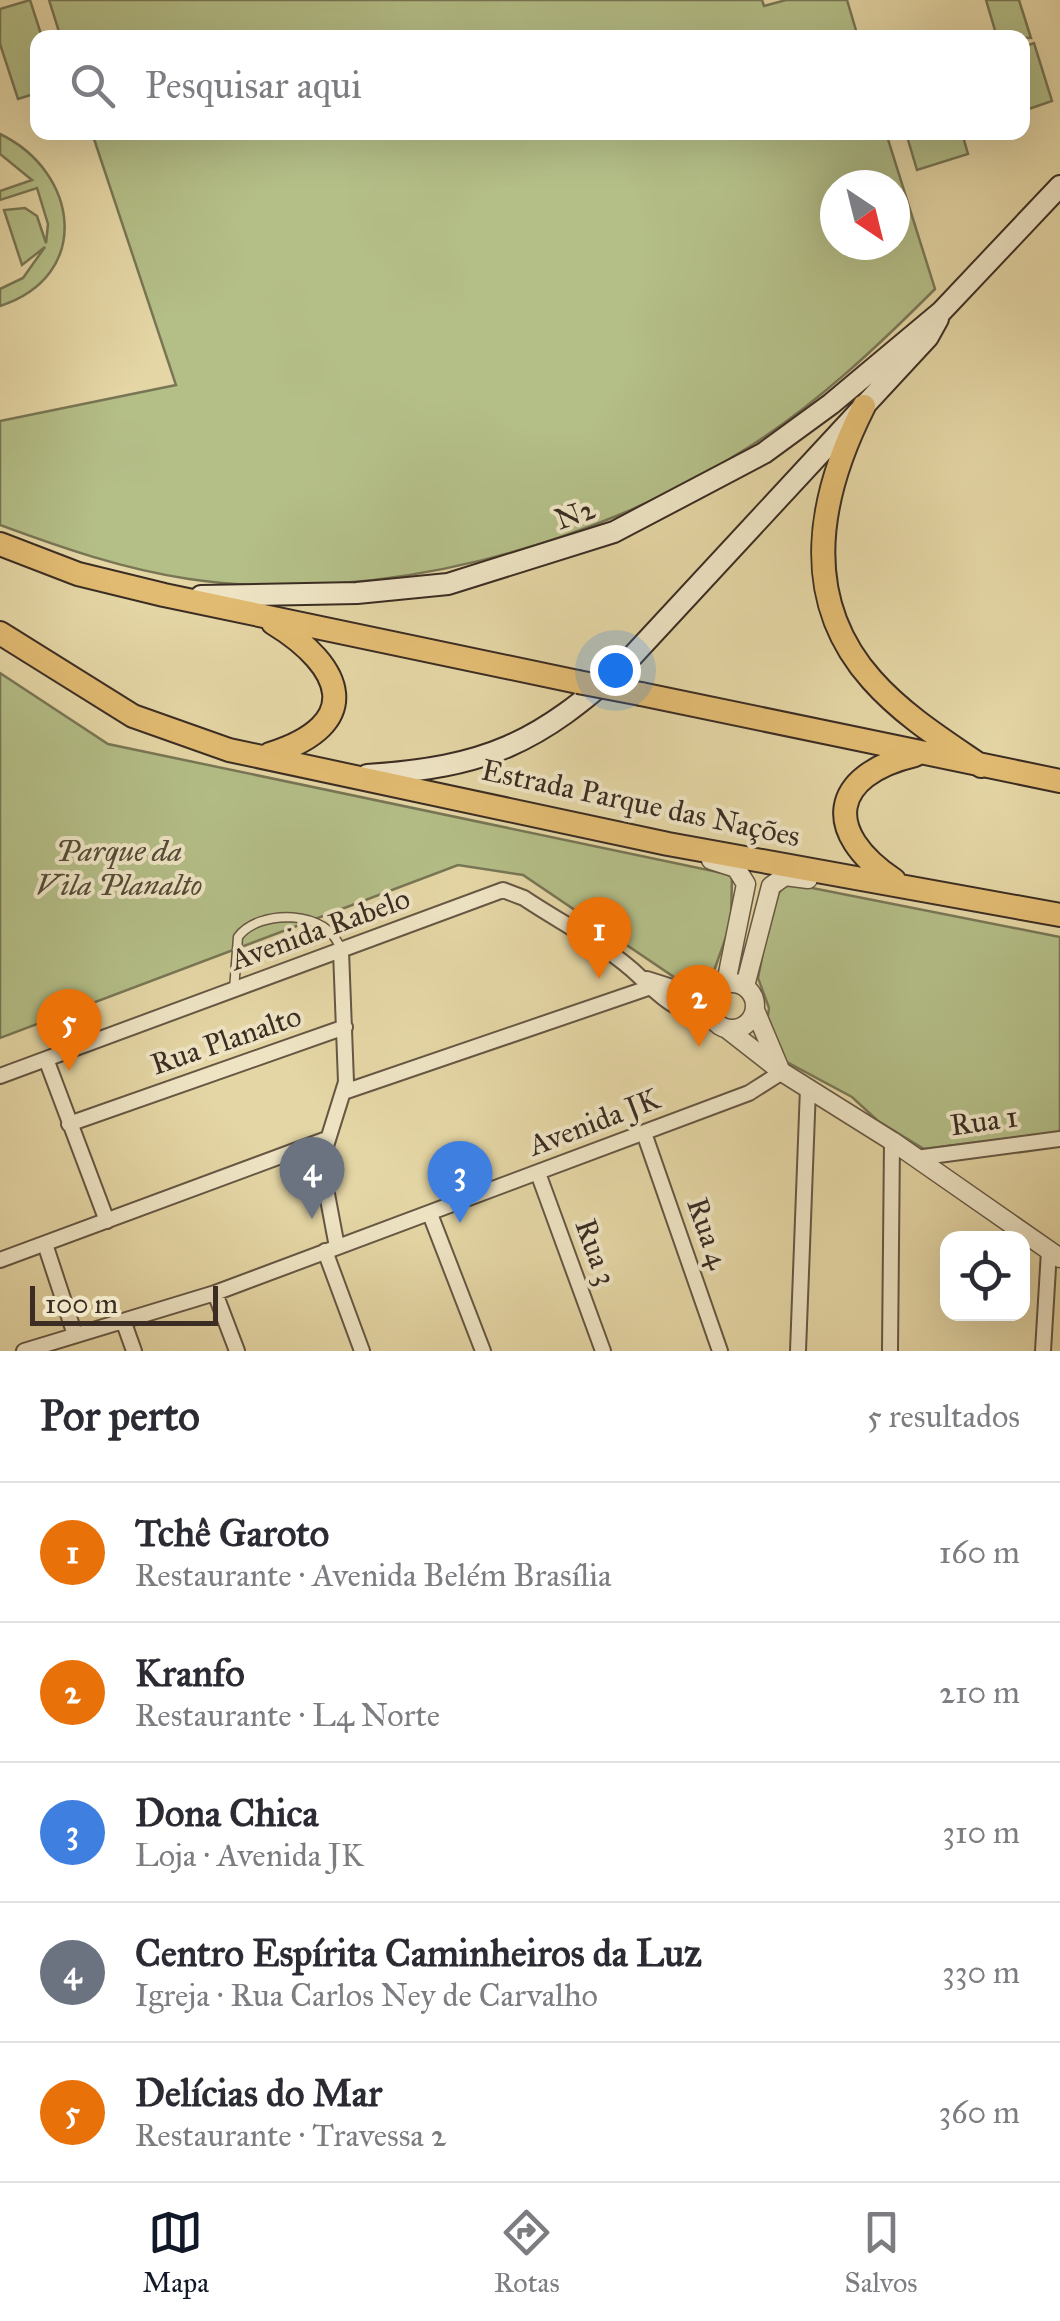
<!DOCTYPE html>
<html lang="pt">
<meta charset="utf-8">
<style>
body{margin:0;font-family:"IM FELL Great Primer",serif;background:#f7f7f7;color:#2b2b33}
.controls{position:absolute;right:30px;bottom:30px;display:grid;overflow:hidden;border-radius:20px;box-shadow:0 10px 40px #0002}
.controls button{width:90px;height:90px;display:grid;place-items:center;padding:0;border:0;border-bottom:2px solid #e1e1e2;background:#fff;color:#2b2b33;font:50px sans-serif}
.compass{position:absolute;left:820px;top:170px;width:90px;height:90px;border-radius:50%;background:#fff;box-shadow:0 10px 40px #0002;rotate:145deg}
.scale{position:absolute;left:30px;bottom:25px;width:188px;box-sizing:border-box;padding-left:10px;border:5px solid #3b2d23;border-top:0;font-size:28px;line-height:35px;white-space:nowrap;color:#3b2d23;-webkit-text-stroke:8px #eee4c4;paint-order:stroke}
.you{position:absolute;left:615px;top:670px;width:35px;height:35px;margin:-25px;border:8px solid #fff;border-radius:50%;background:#1a73e8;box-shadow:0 0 0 15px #1a73e833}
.badge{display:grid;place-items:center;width:65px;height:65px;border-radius:50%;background:#111827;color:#fff;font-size:32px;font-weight:700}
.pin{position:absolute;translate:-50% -82px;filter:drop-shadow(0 2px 5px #0008)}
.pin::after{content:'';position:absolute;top:52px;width:35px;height:30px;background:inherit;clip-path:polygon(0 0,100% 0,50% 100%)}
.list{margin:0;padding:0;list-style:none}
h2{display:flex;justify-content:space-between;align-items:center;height:130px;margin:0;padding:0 40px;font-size:42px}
h2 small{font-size:32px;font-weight:400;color:#7c7c81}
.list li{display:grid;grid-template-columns:65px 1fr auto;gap:30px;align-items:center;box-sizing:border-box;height:140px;padding:0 40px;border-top:2px solid #e1e1e2}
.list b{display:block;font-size:38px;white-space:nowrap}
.list p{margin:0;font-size:32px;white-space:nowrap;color:#7c7c81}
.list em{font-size:32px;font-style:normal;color:#7c7c81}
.icon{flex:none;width:55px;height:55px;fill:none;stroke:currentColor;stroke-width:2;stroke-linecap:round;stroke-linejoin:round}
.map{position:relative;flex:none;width:1060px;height:1351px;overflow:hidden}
.search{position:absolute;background:#fff;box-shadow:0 10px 40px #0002;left:30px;right:30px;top:30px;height:110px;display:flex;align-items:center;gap:25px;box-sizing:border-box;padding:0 35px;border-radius:20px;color:#7c7c81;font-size:38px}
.sheet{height:830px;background:#fff}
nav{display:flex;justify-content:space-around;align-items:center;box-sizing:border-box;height:140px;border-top:2px solid #e1e1e2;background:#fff;font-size:28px;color:#7c7c81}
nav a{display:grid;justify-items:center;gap:5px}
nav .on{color:#111827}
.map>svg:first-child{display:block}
.green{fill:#b4be87;stroke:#787655;stroke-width:2.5;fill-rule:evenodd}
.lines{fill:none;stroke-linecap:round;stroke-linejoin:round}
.service-casing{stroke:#665744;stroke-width:11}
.minor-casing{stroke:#665744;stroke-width:18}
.tertiary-casing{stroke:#665744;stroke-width:21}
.secondary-casing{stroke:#3b2d23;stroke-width:24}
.trunk-casing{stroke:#3b2d23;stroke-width:26}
.service{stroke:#eee4c4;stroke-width:8}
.minor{stroke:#eee4c4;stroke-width:14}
.tertiary{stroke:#eee4c4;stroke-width:18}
.secondary{stroke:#eee4c4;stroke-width:20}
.trunk{stroke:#e2bb72;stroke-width:22}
.trunk-bridge-casing{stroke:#3b2d23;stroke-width:26;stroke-linecap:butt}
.trunk-bridge{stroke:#e2bb72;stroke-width:22}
.labels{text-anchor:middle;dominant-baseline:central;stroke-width:8;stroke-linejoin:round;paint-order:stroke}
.street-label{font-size:30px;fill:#3b2d23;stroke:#eee4c4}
.park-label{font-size:30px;font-style:italic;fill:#534a37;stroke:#eee4c4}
</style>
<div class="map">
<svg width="1060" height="1351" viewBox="0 0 1060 1351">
<rect width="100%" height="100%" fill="#e5d6a5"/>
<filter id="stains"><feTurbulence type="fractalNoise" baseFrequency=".002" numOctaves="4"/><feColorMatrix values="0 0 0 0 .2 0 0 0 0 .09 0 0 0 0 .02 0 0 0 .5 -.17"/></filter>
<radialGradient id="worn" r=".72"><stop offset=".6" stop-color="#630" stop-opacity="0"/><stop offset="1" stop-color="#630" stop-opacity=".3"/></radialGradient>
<!-- green -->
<path class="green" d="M30,0L42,37L38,38L37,93L18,99L0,44V9Z
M49,0H762L764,6L786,0H847L858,37L61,38Z
M986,0H1019L1031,38L997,37Z
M1034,43L1052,101L1023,111V47Z
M92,133H886L935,289C878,346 820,401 752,445C596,547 374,606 189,579C123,569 62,548 0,525V421L176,385ZM835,185H895V245H835Z
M906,133H962L968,154L917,170Z
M0,134C79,172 93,276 0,306V289L23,278L45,247L22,265L4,210L25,208L37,216L46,243L48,224L37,188L0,200V191L32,180L0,154Z
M0,673L108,744L732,875L731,923L710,982L674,977L523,875L458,865L0,1038Z
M787,883L1060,937V1132L924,1149L878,1121L852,1097L785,1061L767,1023L769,1008L758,978L773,900Z"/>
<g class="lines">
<defs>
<path id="service" d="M234,990L238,937C258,909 330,908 341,951"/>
<path id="minor" d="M647,979L691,993L716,989
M46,1059L107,1221
M0,1076L503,890L524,898C561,923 608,946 640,977C664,1000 677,1012 712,1018
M344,1092L648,988L652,981
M69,1124L345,1027
M644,1133L720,1351
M916,1158L1060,1139
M538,1173L603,1351
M430,1214L483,1351
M45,1244L75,1335
M337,1247L321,1162L346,1082L341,951
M325,1251L362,1351
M0,1260L324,1140
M215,1293L237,1351
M124,1323L134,1351
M24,1351L215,1293L749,1093L782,1072
M798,1351L808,1088
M890,1351L892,1141
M1043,1351L1049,1251"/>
<path id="tertiary" d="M711,860L736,868L746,884L726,983
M709 1006a23 23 0 1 1 46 0a23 23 0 1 1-46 0Z
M745,986L771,886L785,876L808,879
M755,1010L779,1067
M727,1029L782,1072L892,1141L1060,1258"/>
<path id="secondary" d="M201,596L357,593L448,584L614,532L764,453L831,404L941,312L1060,186
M367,775C486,767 538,744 626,663L928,337L938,319"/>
<path id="trunk" d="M864,406C819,495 798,597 872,680C903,715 943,740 981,766
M0,544L78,574L164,595L578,682
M0,633L133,716L229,750L668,844L1060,915
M641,694L1060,781
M270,754C365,724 345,667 273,623
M894,880C822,832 830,775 915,755"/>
</defs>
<!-- service casing -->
<use href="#service" class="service-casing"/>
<!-- minor casing -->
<use href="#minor" class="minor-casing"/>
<!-- tertiary casing -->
<use href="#tertiary" class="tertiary-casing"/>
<!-- secondary casing -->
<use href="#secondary" class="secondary-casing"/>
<!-- trunk casing -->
<use href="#trunk" class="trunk-casing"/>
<!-- service -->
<use href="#service" class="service"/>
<!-- minor -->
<use href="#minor" class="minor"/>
<!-- tertiary -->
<use href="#tertiary" class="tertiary"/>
<!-- secondary -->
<use href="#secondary" class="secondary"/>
<!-- trunk -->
<use href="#trunk" class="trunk"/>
<defs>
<path id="trunk-bridge" d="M578,682L641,694"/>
</defs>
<!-- trunk-bridge casing -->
<use href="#trunk-bridge" class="trunk-bridge-casing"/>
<!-- trunk-bridge -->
<use href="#trunk-bridge" class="trunk-bridge"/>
</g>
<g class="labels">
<!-- street labels -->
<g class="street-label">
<text transform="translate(575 514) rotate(-19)">N2</text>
<text transform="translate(641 803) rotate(12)">Estrada Parque das Nações</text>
<text transform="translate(320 929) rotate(-20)">Avenida Rabelo</text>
<text transform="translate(226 1040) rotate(-19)">Rua Planalto</text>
<text transform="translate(984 1121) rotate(-8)">Rua 1</text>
<text transform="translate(594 1122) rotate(-21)">Avenida JK</text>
<text transform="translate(708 1233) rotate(71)">Rua 4</text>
<text transform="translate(596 1252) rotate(70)">Rua 3</text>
</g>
<!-- park labels -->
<g class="park-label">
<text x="119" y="851">Parque da<tspan x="119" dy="34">Vila Planalto</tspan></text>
</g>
</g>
<rect width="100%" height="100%" filter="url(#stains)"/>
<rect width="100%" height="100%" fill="url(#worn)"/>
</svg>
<div class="controls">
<button><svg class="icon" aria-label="locate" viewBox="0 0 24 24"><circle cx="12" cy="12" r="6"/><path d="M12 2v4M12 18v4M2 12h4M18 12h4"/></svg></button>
</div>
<svg class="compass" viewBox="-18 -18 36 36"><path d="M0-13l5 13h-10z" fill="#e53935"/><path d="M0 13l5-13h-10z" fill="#7c7c81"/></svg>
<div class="scale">100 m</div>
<div class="you"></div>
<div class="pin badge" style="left:599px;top:979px;background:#e8710a">1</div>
<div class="pin badge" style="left:699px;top:1047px;background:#e8710a">2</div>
<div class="pin badge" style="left:460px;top:1223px;background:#3f7fe0">3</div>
<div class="pin badge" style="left:312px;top:1219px;background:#6b7280">4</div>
<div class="pin badge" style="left:69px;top:1071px;background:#e8710a">5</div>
<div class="search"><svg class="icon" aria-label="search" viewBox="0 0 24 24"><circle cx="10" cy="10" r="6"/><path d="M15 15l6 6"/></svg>Pesquisar aqui</div>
</div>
<section class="sheet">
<h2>Por perto<small>5 resultados</small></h2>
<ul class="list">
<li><span class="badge" style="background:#e8710a">1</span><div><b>Tchê Garoto</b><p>Restaurante · Avenida Belém Brasília</p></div><em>160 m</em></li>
<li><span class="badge" style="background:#e8710a">2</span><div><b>Kranfo</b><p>Restaurante · L4 Norte</p></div><em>210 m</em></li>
<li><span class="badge" style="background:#3f7fe0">3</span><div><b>Dona Chica</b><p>Loja · Avenida JK</p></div><em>310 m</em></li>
<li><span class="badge" style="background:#6b7280">4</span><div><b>Centro Espírita Caminheiros da Luz</b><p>Igreja · Rua Carlos Ney de Carvalho</p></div><em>330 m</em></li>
<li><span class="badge" style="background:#e8710a">5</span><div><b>Delícias do Mar</b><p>Restaurante · Travessa 2</p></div><em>360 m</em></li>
</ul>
</section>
<nav>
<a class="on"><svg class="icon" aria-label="map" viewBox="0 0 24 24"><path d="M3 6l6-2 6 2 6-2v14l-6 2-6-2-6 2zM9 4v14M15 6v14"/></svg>Mapa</a>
<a><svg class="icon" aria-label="directions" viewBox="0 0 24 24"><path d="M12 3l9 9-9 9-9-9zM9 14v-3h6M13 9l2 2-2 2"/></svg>Rotas</a>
<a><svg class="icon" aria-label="saved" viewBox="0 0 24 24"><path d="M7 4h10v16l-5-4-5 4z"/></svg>Salvos</a>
</nav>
